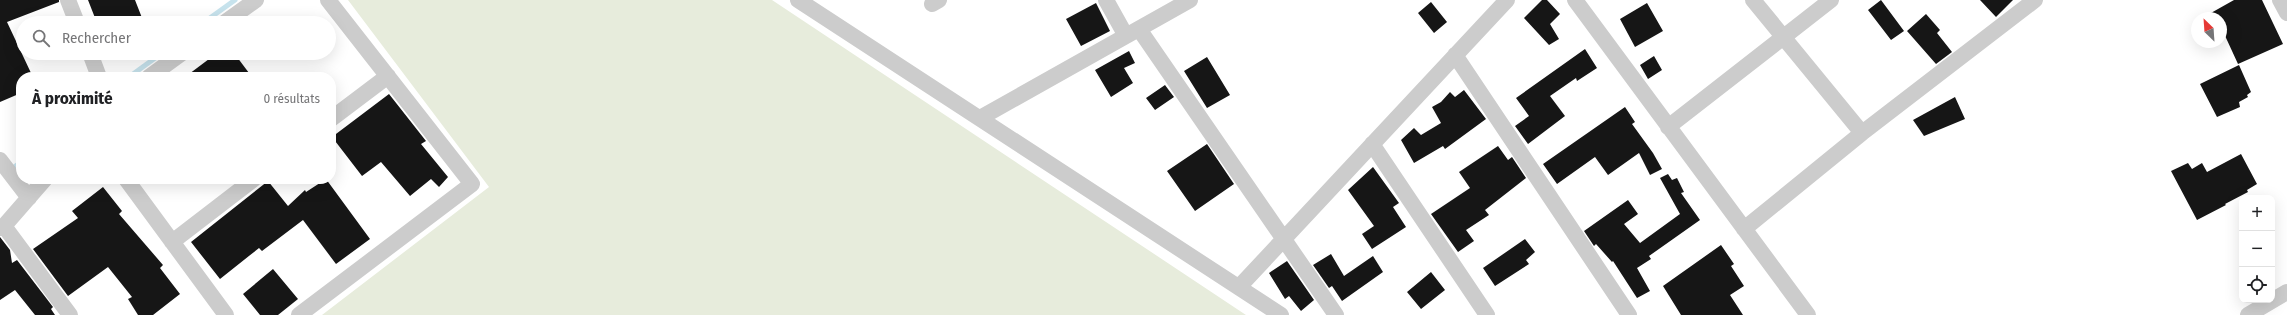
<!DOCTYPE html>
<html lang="fr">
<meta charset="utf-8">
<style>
body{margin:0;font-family:"Fira Sans Condensed",sans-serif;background:#f2f2f2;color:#202124}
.controls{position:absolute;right:12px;bottom:12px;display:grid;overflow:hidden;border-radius:8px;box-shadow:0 4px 16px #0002}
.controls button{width:36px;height:36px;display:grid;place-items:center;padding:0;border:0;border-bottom:1px solid #e0e0e0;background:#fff;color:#202124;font:20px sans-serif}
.compass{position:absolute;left:2191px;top:12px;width:36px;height:36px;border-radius:50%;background:#fff;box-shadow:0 4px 16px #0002;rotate:335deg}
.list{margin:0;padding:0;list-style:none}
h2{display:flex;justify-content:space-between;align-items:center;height:52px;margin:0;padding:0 16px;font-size:17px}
h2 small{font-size:13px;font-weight:400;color:#757577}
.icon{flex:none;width:22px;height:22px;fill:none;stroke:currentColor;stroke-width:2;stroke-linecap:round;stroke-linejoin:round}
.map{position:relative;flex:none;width:2287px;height:315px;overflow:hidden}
.search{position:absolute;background:#fff;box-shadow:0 4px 16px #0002;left:16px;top:16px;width:320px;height:44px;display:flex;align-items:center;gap:10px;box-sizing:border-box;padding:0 14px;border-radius:22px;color:#757577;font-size:15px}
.panel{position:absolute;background:#fff;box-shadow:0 4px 16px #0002;left:16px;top:72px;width:320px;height:112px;border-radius:16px}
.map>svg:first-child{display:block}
.green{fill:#e7ecdc}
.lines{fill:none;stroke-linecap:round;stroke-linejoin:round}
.stream{stroke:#c7e3ed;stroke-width:5}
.building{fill:#161616}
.minor{stroke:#ccc;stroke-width:16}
</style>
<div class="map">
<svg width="2287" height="315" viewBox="0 0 2287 315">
<rect width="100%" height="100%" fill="#fff"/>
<!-- green -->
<path class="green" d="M348,0H772L1246,315H322L489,187Z"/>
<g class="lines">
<!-- stream -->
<path class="stream" d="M203,23L235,0
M129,77L162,53
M13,168L21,162"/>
</g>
<!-- building -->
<path class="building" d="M0,0H59V2L7,22L31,73L21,77V93L0,102Z
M88,0H135L144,23H97Z
M1542,0H1547L1560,14L1550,24L1559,39L1549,45L1524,18Z
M1881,0L1904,31L1891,40L1868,10Z
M1980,0H2013L1996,17Z
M2234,0H2262L2283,44L2238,64L2221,27V18H2202Z
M1431,2L1447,22L1434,33L1418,13Z
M1096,3L1110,31L1081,46L1066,19Z
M1647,3L1663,31L1635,47L1620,19Z
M1926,14L1940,30L1937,33L1952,52L1936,64L1907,31Z
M1585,49L1597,68L1577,81L1576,78L1550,96L1565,116L1528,144L1515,126L1529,116L1516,98Z
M1129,51L1135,63L1124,68L1133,83L1111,97L1095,70Z
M217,53H234L252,77H185Z
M1654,56L1662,70L1648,79L1640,65Z
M1207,57L1230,95L1207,108L1184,71Z
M2239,65L2251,92L2247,95L2248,97L2239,102L2240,107L2217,117L2200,84Z
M1165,85L1174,97L1155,110L1146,98Z
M1464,90L1486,119L1445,149L1443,146L1414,163L1401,140L1414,128L1421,135L1441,123L1432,107L1441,102L1450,92L1455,97Z
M389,94L426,141L421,144L448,177L439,187L431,179L410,196L381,162L362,176L332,137Z
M1955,97L1965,119L1924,136L1913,120Z
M1625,107L1635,122L1632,124L1653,153L1662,169L1650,175L1639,153L1608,175L1595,157L1557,184L1543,164Z
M1207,144L1234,184L1195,211L1167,171Z
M1498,146L1508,160L1512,157L1526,178L1485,210L1489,215L1466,230L1474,241L1458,252L1431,214L1470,188L1459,172Z
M2241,154L2257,184L2247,190L2248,192L2225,204L2226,205L2197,220L2171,171L2188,163L2192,169L2202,163L2207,172Z
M1373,167L1399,203L1393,207L1406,227L1372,249L1362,234L1374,226L1348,190Z
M1668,174L1672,180L1677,178L1684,192L1681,193L1700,220L1649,256L1651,259L1637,268L1650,291L1637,298L1613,261L1612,262L1596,244L1594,246L1584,231L1628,200L1638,214L1624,224L1640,243L1680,214L1660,178Z
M326,179L370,239L336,264L303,220L262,251L259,248L220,279L191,242L268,181L288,206L305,190L306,192Z
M103,187L122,211L119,214L163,265L160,268L180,294L153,315H138L128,299L132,297L108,267L68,296L33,249L78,218L72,211Z
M0,237L10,250L12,263L17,260L53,307L51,309L55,315H35L15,290L0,300Z
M1525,239L1535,252L1526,260L1529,264L1495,286L1483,268Z
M1721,245L1734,264L1731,266L1744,286L1730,295L1743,315H1681L1663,286Z
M1331,254L1344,276L1373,256L1383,272L1342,301L1332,286L1329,288L1313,265Z
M1287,261L1314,300L1301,311L1289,296L1285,299L1269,273Z
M273,269L298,299L278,315H260L243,294Z
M1431,272L1445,290L1421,309L1407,292Z"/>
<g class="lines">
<!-- minor -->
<path class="minor" d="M68,0L77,23
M798,0L1281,315
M1106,0L1126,36
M1575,0L1808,315
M1753,0L1862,133
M2280,0L2287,13
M932,4L939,0
M224,23L256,0
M1139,29L1336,315
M90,53L99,77
M1455,55L1629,315
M149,77L182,53
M980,118L1190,0
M331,119L388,76
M1668,127L1831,0
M1372,144L1487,315
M0,160L29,198
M126,179L226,315
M4,226L70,315
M0,228L4,226L45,179
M1744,229L1862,133L2035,0
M172,242L254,179
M1239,287L1507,0
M299,315L472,184L328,0
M2248,315L2287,292"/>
</g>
</svg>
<div class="controls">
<button>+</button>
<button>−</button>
<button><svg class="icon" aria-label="locate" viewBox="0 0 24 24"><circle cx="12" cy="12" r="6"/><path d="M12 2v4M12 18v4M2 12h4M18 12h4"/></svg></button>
</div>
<svg class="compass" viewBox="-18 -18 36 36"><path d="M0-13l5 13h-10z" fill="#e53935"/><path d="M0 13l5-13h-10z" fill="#757577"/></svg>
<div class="search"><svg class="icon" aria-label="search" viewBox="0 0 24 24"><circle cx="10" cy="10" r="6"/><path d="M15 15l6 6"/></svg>Rechercher</div>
<section class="panel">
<h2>À proximité<small>0 résultats</small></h2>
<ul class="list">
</ul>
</section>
</div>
